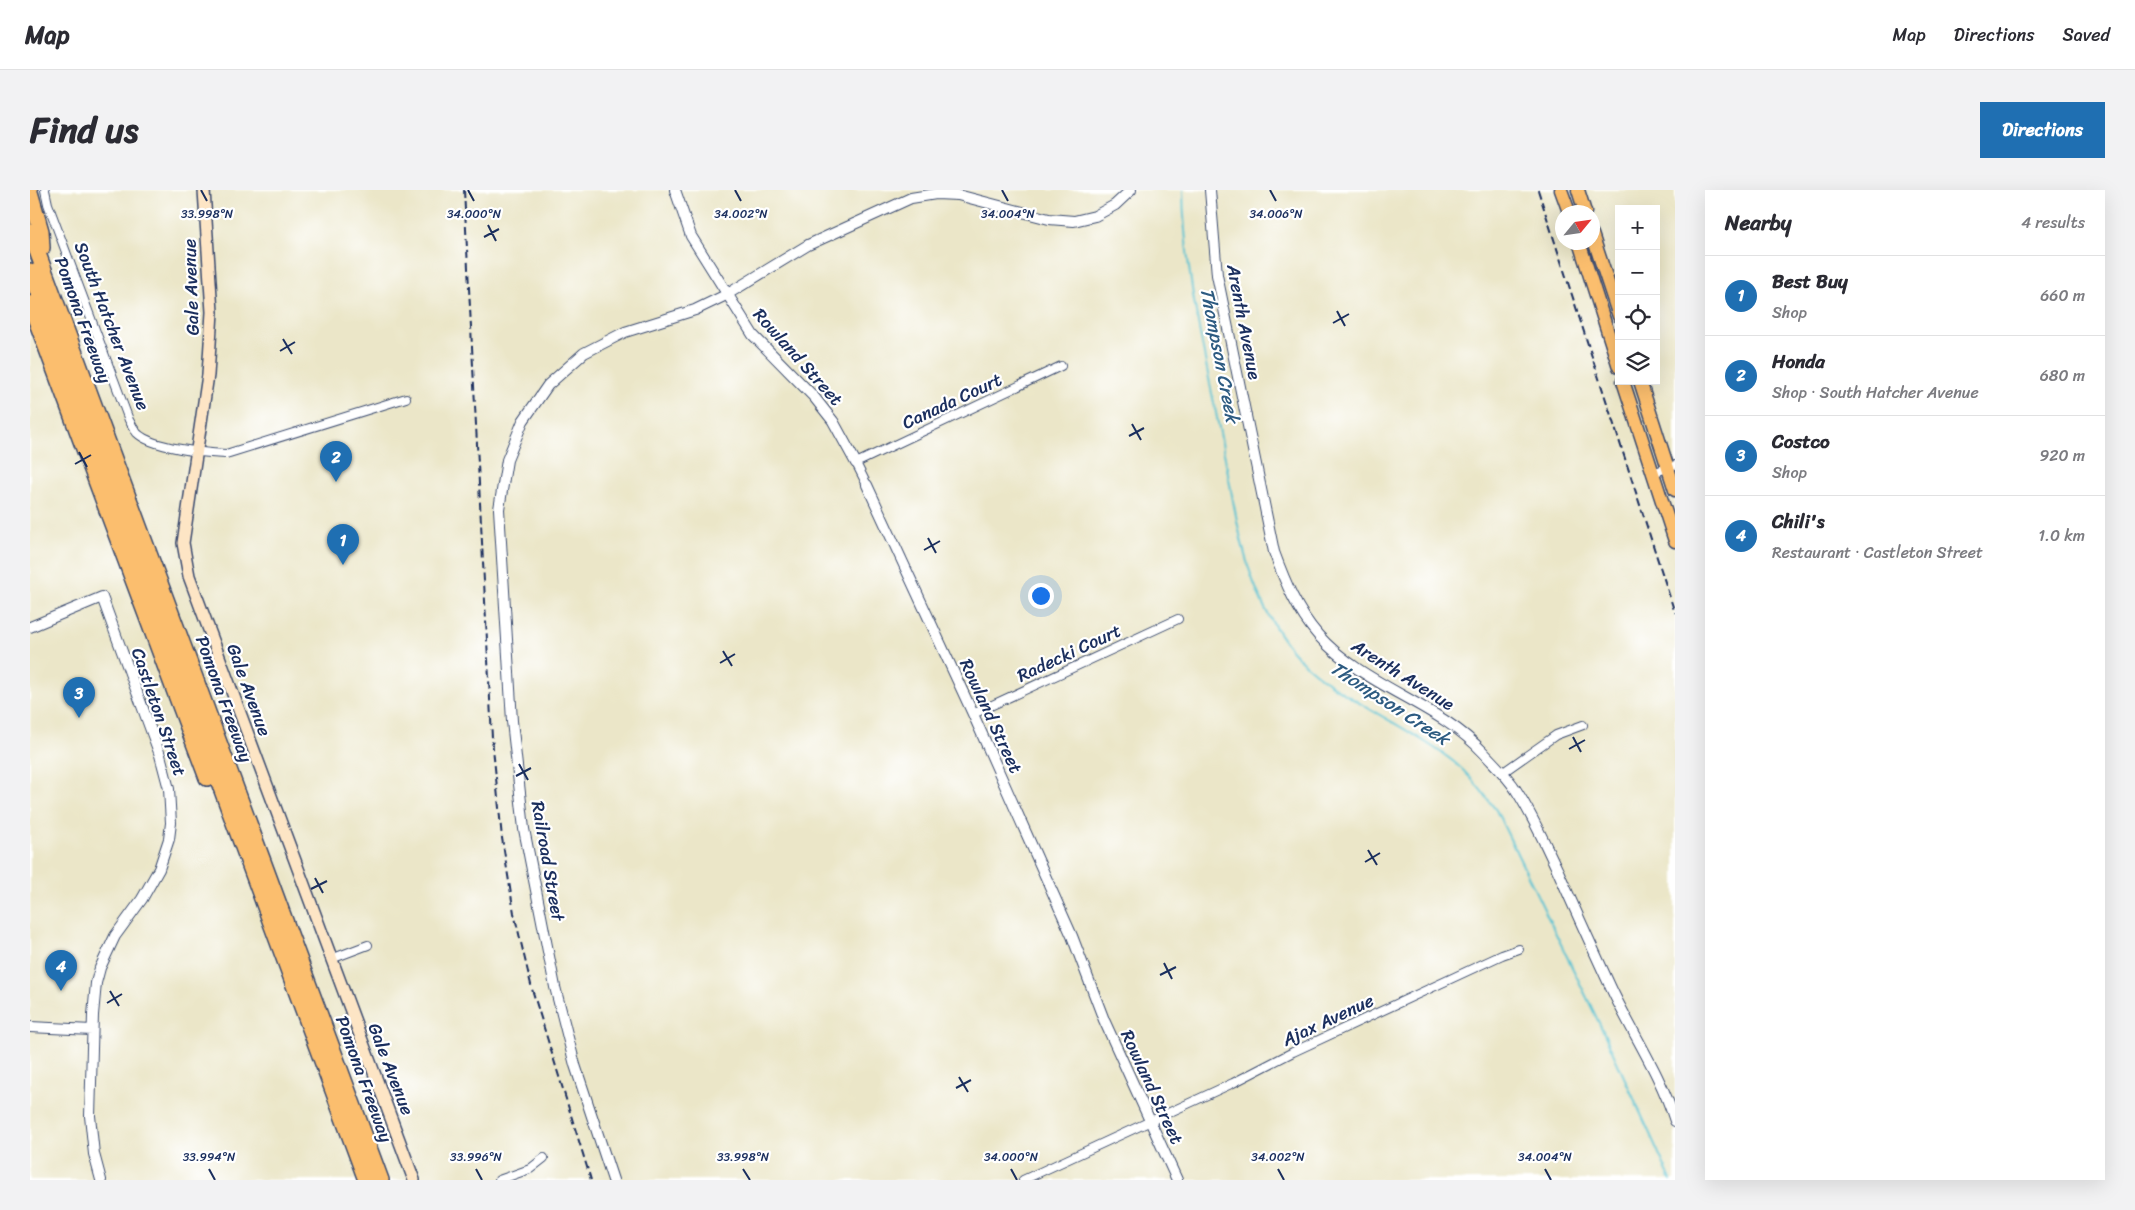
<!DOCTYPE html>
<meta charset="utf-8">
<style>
body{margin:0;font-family:Sriracha,sans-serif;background:#f2f2f3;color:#2b2b33}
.controls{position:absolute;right:15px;top:15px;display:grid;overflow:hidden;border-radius:0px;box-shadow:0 5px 20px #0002}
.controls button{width:45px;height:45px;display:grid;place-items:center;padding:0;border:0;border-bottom:1px solid #e1e1e2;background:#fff;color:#2b2b33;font:25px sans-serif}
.compass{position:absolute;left:1525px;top:15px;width:45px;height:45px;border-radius:50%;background:#fff;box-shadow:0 5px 20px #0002;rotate:61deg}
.you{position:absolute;left:1010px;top:405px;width:18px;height:18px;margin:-12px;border:4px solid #fff;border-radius:50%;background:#1a73e8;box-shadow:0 0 0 8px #1a73e833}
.badge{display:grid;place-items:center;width:32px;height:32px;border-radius:50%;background:#1f6fb2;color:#fff;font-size:16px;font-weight:700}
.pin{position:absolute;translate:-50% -41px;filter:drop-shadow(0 1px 2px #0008)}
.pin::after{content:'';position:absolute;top:26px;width:18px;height:15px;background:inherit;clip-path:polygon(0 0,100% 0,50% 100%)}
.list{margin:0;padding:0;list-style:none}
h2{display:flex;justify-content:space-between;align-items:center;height:65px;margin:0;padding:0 20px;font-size:21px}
h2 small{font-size:16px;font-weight:400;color:#7c7c81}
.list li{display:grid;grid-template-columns:32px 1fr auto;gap:15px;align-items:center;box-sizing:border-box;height:80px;padding:0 20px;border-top:1px solid #e1e1e2}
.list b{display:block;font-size:19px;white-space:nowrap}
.list p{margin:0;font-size:16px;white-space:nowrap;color:#7c7c81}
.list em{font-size:16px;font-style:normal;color:#7c7c81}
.icon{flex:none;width:28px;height:28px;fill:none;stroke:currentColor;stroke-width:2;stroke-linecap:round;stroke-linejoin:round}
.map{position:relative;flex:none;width:1645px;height:990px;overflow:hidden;border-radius:0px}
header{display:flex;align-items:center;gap:30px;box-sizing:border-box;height:70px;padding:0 25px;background:#fff;border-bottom:1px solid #e1e1e2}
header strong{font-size:24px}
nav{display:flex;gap:28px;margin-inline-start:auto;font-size:18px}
.intro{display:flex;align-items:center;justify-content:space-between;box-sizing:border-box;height:120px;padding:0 30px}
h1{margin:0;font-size:35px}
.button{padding:12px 22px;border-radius:0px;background:#1f6fb2;color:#fff;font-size:18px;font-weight:700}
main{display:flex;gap:30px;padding:0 30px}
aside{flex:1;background:#fff;border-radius:0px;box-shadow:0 5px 20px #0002}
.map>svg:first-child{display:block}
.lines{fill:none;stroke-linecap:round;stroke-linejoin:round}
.stream{stroke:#58c3d3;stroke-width:2}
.minor-casing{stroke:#3a4a6e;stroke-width:10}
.tertiary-casing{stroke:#3a4a6e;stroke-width:12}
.secondary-casing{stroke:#3a4a6e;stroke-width:14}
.primary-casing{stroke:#3a4a6e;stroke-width:15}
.motorway-casing{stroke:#3a4a6e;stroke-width:18}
.minor{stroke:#fff;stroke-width:8}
.tertiary{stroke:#fff;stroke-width:10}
.secondary{stroke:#fde5c5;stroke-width:11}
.primary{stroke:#fbbe6e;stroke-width:12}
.motorway{stroke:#fbbe6e;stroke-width:15}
.rail{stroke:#1b2f5e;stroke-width:2;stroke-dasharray:8 4;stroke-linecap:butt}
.ticks{fill:none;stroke:#1b2f5e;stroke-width:2}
.labels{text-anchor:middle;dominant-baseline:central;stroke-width:4.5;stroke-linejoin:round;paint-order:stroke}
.street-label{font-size:18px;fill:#1b2f5e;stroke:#fff}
.water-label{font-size:19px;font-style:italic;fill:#2d5b81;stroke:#fff}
.ticks-label{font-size:12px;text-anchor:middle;fill:#1b2f5e;stroke:#fff;stroke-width:4.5;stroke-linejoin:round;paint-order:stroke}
</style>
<header>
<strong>Map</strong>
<nav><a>Map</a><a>Directions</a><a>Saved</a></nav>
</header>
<div class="intro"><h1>Find us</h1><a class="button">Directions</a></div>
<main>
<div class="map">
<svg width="1645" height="990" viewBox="0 0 1645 990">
<rect width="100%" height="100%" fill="#fff"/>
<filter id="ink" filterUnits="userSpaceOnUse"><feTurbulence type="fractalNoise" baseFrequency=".02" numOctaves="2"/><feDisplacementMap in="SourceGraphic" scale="10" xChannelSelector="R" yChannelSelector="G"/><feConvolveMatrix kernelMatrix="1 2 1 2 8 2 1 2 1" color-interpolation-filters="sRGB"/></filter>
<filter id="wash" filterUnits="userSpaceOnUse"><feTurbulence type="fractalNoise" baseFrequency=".0096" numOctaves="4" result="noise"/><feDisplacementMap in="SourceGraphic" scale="20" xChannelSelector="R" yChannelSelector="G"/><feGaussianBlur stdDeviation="1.12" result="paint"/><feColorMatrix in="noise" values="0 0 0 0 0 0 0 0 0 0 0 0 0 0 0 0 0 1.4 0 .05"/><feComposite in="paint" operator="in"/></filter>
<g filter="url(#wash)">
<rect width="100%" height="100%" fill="#ebe6c8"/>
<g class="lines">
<!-- stream -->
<path class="stream" d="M1153,0C1154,85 1176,170 1192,253C1202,300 1209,359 1228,403C1239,429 1255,456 1276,475C1321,515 1377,535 1424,572C1441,586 1453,603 1466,620L1573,841L1641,990"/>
</g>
</g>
<g filter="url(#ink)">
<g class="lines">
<defs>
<path id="minor" d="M15,0L18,14L99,230C101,234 104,239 107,243C122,258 175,263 196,264L376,208
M1623,283L1645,275
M837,295L826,273L1031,176
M943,524L1148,429
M1472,583L1526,545L1553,535
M301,769L338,755
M469,990L500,979L514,968
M993,990L1203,893L1263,862L1472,765L1489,759"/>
<path id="tertiary" d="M645,0L661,46L723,145L784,207L803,231L826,273
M1180,0L1187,85L1244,362C1255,392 1267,421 1288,445C1334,497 1408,513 1454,563C1465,575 1478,587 1486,600C1503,626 1515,654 1528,681C1545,720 1563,759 1581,798C1602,843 1630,883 1645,931
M837,295L943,524L1042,746L1074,830L1147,990
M0,437L72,407L130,565L139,599L141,633L139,649L129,679L112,709L85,746L70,778L66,793L63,825L60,926L64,964L71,990
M0,837L62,840
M583,990L545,875L525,797L494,639L482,531L469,319L477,270L493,231L518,195L554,163L595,142L665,120L696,105L778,55L881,8L906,4L928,5L1019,29L1044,31L1065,26L1085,15L1101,0"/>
<path id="secondary" d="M174,0L182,122L178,185L153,353L159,386L384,990"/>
<path id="primary" d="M1531,0L1539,22
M1548,0L1555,22
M1562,44L1589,126
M1549,52L1589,177
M1593,191L1645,351
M1610,191L1645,300"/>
<path id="motorway" d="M0,2L11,41L12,58
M0,42L351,990
M0,81L336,990
M0,114L177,588"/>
</defs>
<!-- minor casing -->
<use href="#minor" class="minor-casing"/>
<!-- tertiary casing -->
<use href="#tertiary" class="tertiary-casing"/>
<!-- secondary casing -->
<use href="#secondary" class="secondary-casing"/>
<!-- primary casing -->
<use href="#primary" class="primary-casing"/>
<!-- motorway casing -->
<use href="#motorway" class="motorway-casing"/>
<!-- minor -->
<use href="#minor" class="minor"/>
<!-- tertiary -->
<use href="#tertiary" class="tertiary"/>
<!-- secondary -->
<use href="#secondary" class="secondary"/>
<!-- primary -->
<use href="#primary" class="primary"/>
<!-- motorway -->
<use href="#motorway" class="motorway"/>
<!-- rail -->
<path class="rail" d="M434,0L462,548L472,648L484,723L502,799L561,990
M1508,0L1645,423"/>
</g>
</g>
<!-- ticks -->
<path class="ticks" d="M171,0L177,11M438,0L444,11M705,0L711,11M972,0L978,11M1240,0L1246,11M458,35L466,51M454,47L469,39M1307,121L1315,136M1303,133L1319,124M253,149L262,164M250,161L265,152M1102,234L1111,250M1099,246L1114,238M49,262L57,277M45,274L61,265M898,348L906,363M894,360L910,351M693,461L702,476M690,473L705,464M1543,547L1551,562M1539,559L1555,550M489,574L498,590M486,586L501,578M1338,660L1347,675M1335,672L1350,663M285,688L293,703M281,699L297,691M1134,773L1142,789M1130,785L1146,777M80,801L89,816M77,813L92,804M929,887L938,902M926,898L941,890M179,979L185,990M446,979L452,990M713,979L720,990M981,979L987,990M1248,979L1254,990M1515,979L1521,990"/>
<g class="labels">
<!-- street labels -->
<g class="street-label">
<text transform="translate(161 97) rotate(-92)">Gale Avenue</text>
<text transform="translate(53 130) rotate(70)">Pomona Freeway</text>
<text transform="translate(1214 132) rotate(79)">Arenth Avenue</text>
<text transform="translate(82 136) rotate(69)">South Hatcher Avenue</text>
<text transform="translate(768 167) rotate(48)">Rowland Street</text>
<text transform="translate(922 211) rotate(-25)">Canada Court</text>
<text transform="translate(1039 463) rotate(-25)">Radecki Court</text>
<text transform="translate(1373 485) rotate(32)">Arenth Avenue</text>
<text transform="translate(219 500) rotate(70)">Gale Avenue</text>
<text transform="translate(194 509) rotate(70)">Pomona Freeway</text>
<text transform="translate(129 522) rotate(71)">Castleton Street</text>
<text transform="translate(961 526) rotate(65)">Rowland Street</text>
<text transform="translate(518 671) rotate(80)">Railroad Street</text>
<text transform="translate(1298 830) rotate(-25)">Ajax Avenue</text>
<text transform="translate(361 879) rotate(69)">Gale Avenue</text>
<text transform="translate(334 889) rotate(70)">Pomona Freeway</text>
<text transform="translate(1122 897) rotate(65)">Rowland Street</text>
</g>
<!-- water labels -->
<g class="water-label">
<text transform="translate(1190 165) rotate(79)">Thompson Creek</text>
<text transform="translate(1360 513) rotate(33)">Thompson Creek</text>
</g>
</g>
<g class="ticks-label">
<text x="177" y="28">33.998°N</text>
<text x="444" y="28">34.000°N</text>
<text x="711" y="28">34.002°N</text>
<text x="978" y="28">34.004°N</text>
<text x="1246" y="28">34.006°N</text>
<text x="179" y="971">33.994°N</text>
<text x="446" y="971">33.996°N</text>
<text x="713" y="971">33.998°N</text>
<text x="981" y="971">34.000°N</text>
<text x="1248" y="971">34.002°N</text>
<text x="1515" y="971">34.004°N</text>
</g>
</svg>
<div class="controls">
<button>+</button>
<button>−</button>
<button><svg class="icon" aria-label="locate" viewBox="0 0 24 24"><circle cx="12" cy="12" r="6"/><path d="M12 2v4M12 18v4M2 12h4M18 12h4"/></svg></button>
<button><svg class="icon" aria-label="layers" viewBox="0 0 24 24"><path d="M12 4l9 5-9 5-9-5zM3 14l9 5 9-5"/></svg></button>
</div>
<svg class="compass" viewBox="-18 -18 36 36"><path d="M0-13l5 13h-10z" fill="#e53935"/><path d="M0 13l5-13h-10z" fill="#7c7c81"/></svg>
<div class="you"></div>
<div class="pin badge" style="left:313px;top:375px">1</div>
<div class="pin badge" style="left:306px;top:292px">2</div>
<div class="pin badge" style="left:49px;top:528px">3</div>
<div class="pin badge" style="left:31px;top:801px">4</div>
</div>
<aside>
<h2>Nearby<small>4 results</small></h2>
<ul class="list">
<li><span class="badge">1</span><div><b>Best Buy</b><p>Shop</p></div><em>660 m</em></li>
<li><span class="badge">2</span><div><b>Honda</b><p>Shop · South Hatcher Avenue</p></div><em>680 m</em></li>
<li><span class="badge">3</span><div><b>Costco</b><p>Shop</p></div><em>920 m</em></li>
<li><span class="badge">4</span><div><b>Chili's</b><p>Restaurant · Castleton Street</p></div><em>1.0 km</em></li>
</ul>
</aside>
</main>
